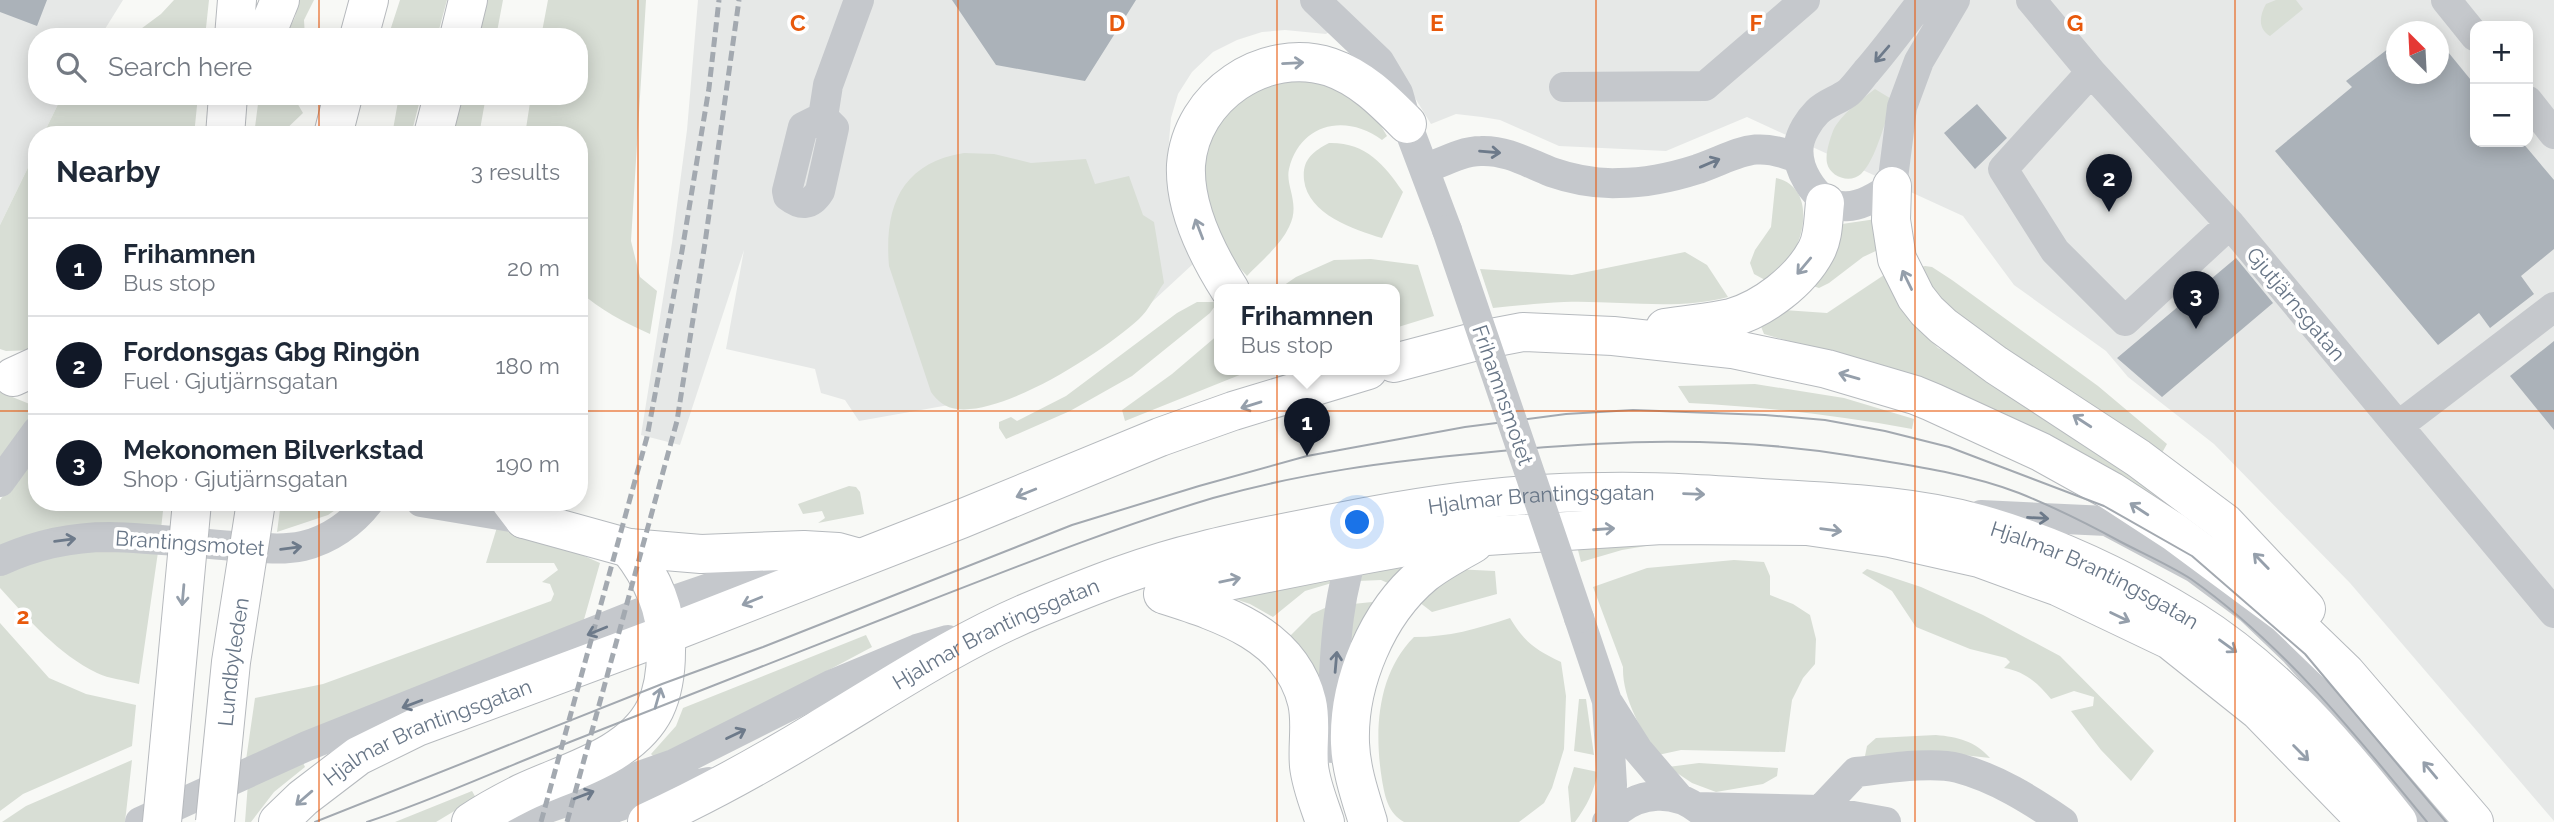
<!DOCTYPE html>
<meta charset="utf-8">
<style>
body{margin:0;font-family:Raleway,sans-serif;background:#f6f6f7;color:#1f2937}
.controls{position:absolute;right:21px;top:21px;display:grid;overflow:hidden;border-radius:14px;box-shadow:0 4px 18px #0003}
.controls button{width:63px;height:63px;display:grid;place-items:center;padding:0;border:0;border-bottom:2px solid #e0e1e3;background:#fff;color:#1f2937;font:35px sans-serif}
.compass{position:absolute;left:2386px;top:21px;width:63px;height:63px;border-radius:50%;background:#fff;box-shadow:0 4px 18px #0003;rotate:336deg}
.you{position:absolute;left:1358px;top:523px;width:24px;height:24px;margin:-18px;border:5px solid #fff;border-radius:50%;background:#1a73e8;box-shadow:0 0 0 10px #1a73e833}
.badge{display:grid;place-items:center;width:46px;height:46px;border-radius:50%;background:#111827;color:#fff;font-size:23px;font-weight:700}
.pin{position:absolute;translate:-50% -58px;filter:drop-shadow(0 2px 4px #0008)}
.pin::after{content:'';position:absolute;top:37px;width:24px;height:21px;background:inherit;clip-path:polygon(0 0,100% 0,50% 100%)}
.popup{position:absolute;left:1214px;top:284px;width:186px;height:91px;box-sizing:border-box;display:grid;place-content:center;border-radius:14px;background:#fff;filter:drop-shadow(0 2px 5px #0005);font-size:23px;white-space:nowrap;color:#747a83}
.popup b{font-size:26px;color:#1f2937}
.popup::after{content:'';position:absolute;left:50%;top:100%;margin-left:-14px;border:14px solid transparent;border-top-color:#fff}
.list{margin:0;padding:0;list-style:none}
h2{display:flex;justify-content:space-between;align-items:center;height:91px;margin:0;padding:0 28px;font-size:30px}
h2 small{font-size:23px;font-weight:400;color:#747a83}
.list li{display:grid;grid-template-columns:46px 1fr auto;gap:21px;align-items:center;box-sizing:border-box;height:98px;padding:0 28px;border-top:2px solid #e0e1e3}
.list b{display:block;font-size:26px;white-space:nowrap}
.list p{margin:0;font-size:23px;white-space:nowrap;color:#747a83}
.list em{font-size:23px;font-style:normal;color:#747a83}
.icon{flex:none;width:38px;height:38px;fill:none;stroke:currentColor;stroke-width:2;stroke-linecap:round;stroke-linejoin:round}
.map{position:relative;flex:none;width:2554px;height:822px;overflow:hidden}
.search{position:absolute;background:#fff;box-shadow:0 4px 18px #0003;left:28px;top:28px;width:560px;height:77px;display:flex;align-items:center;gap:18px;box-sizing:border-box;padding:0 24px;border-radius:28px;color:#747a83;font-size:26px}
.panel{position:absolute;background:#fff;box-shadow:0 4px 18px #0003;left:28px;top:126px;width:560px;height:385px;border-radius:28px}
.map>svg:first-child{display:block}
.built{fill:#e6e8e7;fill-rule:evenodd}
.green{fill:#d8ded5}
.building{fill:#abb2b9}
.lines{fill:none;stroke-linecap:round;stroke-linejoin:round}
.major-casing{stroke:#b6babe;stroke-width:40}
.highway-casing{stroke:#b6b9bd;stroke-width:40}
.minor{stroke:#c5c8cc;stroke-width:30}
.major{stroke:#fff;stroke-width:38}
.highway{stroke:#fff;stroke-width:38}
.tram{stroke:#a3a9b0;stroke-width:2}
.rail{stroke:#a3a9b0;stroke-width:5;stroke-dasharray:10 5;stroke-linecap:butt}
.highway-bridge-casing{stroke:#b6b9bd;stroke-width:40;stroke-linecap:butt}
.minor-bridge{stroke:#c5c8cc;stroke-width:30}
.highway-bridge{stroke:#fff;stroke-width:38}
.oneway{stroke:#6d7a8a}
.oneway2{stroke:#959fab}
.grid{fill:none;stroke:#e8590c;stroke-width:2;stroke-opacity:0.55}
.labels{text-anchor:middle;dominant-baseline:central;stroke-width:7;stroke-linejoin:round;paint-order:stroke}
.street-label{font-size:21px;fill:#687687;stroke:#fff}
.grid-label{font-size:23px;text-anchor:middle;font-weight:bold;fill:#e8590c;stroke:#fff;stroke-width:7;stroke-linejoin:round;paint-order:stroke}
</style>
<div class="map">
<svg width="2554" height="822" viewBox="0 0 2554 822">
<rect width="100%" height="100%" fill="#f8f9f6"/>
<!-- built -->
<path class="built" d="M0,0H123L100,37H37V96H62L43,135H37V149L0,225Z
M698,0H2554V821L2350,583L2214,444L2128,377L2106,351L2014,285L1963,216L1747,117L1666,151L1559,146L1500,120L1482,117L1456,114L1431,124L1393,62L1351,15L1326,34L1285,30L1262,32L1237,40L1213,52L1192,72L1178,94L1171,118L1166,176L1177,229L1193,264L1126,326L949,405L859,421L845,400L821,393L815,369L726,349L744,250L680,445L641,435L672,243L687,130ZM2475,26H2528V142H2475ZM2396,32H2438V74H2396Z"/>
<!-- green -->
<path class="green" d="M174,0H209L205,37H130L161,14Z
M299,0H314L304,20L305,37H285L295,17Z
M400,0H447L437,37H388Z
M488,0H503L496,37H478Z
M548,0H646L631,241L640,277L657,291L650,334C624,322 600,310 579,291V135H525L531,96H579V37H541Z
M2276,0H2296L2303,9L2270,36C2257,28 2260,15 2266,4Z
M1275,77L1339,86L1375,116L1387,136L1382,140C1346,113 1300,123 1289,169C1285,186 1301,204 1289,227C1280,246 1261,261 1247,276L1224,250L1207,216L1203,144L1225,104Z
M1875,89L1893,100C1885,120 1876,160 1861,174C1850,184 1830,177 1827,163C1825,154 1830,139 1833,131C1840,115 1861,100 1875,89Z
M62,96H198L194,135H43Z
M259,96H293L303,113L280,135H254Z
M399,96H421L411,135H392Z
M463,96H486L479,135H453Z
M1329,143C1365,142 1384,164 1403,192L1382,238C1354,230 1308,214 1304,180C1302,160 1312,152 1329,143Z
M37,149V350L6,351L0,349V225Z
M964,153L994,154L1031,163L1086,159L1095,184L1129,176L1143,215L1154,222L1164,283C1156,294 1149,310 1139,319C1104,351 1006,415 957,409C946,408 937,401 931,392L889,266C884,207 901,163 964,153Z
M1776,178C1813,186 1807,234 1790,257C1784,266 1774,273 1765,280L1754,274L1750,263L1755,250L1771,227Z
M1876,219L1880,249L1863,257L1829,283L1819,288L1810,285C1830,267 1840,251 1842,224Z
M1685,252L1707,265L1728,297C1675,311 1619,300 1564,302C1540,303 1517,306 1493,308L1480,269L1572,275Z
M1371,259L1418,265L1434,316L1395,328L1394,290H1277L1296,277L1334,260Z
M1925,266L1932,267L1952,280L2098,386L2167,444L2159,458L1946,312L1921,267Z
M1887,273L1909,317L1938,348L2003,380L2174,508L2105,465L2023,423L1826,352L1764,334L1760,324L1784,310L1827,313Z
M1197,302H1214L1215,306L1210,313L1132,376L1070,411L1006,439L999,428V422L1011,417L1017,421L1066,396L1177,313Z
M1219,334L1220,370H1252L1125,421L1122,410L1172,374Z
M1755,384L1844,398L1914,419L1912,429C1837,415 1764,407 1689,403L1678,386Z
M0,392L37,407V413L0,462Z
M37,450V502H164L161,529L0,548V500Z
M849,486L856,487L860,492L864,514L818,523L825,518L822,511L803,514L798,504Z
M281,502H347L328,515L277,532Z
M498,524L526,530L600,563L581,630L246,760L255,698L323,684L551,601L554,594L550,584L542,582L558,570L554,563H486Z
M1645,539L1646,546L1622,550L1581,562L1577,546Z
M80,548L158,552L139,684C125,680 109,679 97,673C58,654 29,620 0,588V576L11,570Z
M1431,554L1399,588L1381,580L1358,581L1363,570Z
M1734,560L1764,562L1770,576V595L1793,604L1810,615L1816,639L1815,664L1803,678L1792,700L1785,752L1681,750L1658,755C1641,731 1622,697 1623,667L1593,587L1647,568Z
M1454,569L1495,571L1497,594L1432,612L1415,599Z
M1867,569L1921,587L1983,615L2060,656L2154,751L2131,781L2101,750L2071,711L2093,706L2094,697L2074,691L2051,699C2038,683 2024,671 2004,668L2010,662L2006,658L1970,649L1916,627L1892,591L1862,573Z
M1336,573L1335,582L1305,591L1273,617L1250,604L1232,598Z
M1372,602L1378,604L1355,644L1349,642L1353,604Z
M1327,607L1320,684L1290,636L1312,614Z
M1510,618C1526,644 1535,649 1561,662L1566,696L1564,749L1552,788L1544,803L1519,822H1404C1388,813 1385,797 1382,780C1374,731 1377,674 1414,637C1449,637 1477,629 1510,618Z
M0,623L49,678L86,694L136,705L132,746L23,794L0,811Z
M866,635L872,647L720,728L655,758L651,754L676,726L683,708Z
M1579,699H1586L1594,755L1574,751Z
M1936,735C1958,737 1975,741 1990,758L1945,753L1865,756L1867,746L1876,738Z
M301,758L305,767L274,792L251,822H245L248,783Z
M132,760L125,822H2L26,806Z
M1699,763L1778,768L1777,776L1763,784L1716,792L1692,783L1668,767Z
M1574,767L1598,772C1594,791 1587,806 1575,822H1571L1568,787Z
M472,791L476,798L436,822H395Z"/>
<!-- building -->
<path class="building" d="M0,0H47L37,26L0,12Z
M952,0H1136L1085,81L996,65Z
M2439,41L2475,85V142H2522L2554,180V249L2521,276L2534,294L2490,328L2479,313L2438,345L2275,151L2352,87L2346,81L2397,42V74H2439Z
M1977,104L2007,138L1975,169L1944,133Z
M2236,258L2273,303L2162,397L2117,358Z
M2554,341V430L2510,376Z"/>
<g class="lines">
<defs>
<g id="major">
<path d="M1892,186L1891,220L1897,259L1916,297L1927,311L1943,326L1996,365L2138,458L2225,523L2306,609"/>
<path d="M1230,290C1207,254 1184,208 1186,165C1191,96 1265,46 1330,67C1362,78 1384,101 1407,124"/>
<path d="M1665,328C1687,324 1710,323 1731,318C1763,309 1800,281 1816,251C1824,237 1823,219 1825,203"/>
<path d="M1394,363L1481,340L1523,332L1613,336L1732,349L1827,369L1915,395L1932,402L2041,452L2111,491L2174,532L2286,615L2346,673L2474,822"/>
<path d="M524,519L629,548L701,554L804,550L838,552L856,557"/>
<path d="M1163,594L1323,562L1433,542L1487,536L1662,525L1807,526L1890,538L1979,558L2059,587L2170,640L2259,711L2367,822"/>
<path d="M1165,595C1222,613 1291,635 1307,702C1312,723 1307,744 1309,766C1311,785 1319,804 1325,822"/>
<path id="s1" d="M278,822L303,798L358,756L417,727L667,634L961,519L1160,437L1233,411L1368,370"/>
<path d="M471,822C487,811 504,802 522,793C566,772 631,757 655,709C663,692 666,669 666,651C668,613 653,578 629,548"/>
<path id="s2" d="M647,822C706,795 762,764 818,730C890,687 960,640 1038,608C1091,586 1146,564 1202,551C1249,539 1297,530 1345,521C1430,504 1518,492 1604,492C1663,491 1721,495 1779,499C1846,503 1915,506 1980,524C2054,545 2127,580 2192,620C2275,672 2338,746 2398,822"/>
<path d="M1368,822C1360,796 1351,770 1350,743C1348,683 1377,613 1424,574C1439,562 1457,553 1474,543"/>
</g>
<path id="highway" d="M234,37L237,0
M265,37L280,0
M359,37L369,0
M459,37L468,0
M333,135L343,96
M433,135L443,96
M13,377L37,366
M511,502L524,519"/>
</defs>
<!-- major casing -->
<use href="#major" class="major-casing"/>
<!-- highway casing -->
<use href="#highway" class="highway-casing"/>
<!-- minor -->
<path class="minor" d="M1315,0L1379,61L1398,93L1407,124L1447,230
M1923,0C1904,24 1887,48 1866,72C1861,78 1855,86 1849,92C1839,100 1826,103 1817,112C1809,120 1801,133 1799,144C1797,157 1801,170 1807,180C1830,219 1861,209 1892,186L1902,107L1919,61L1955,0
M2031,0L2091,72L2230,224L2554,613
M2446,0L2475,36
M2091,72L2003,169L2055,251L2125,321L2230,224
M1564,87L1705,86L1805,0
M2528,101L2554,134
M823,117L834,128L820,191C811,206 801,206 788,196L787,191L803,127L823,117L828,85L859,0
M1425,169C1443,162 1462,151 1481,151C1507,150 1528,163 1551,172C1574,180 1595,184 1619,183C1645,183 1673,177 1698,169C1740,154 1753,139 1799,159
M2398,426L2554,307
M0,482L37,431
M421,502L524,519
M1981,515L2107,521L2195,568L2250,609L2295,652L2358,723L2436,822
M0,561C35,545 71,537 109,537C151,538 192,543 233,546C256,547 280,551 303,546C329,540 353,523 369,502
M1579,618L1607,701L1612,785L1610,818
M1609,704L1638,750L1679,798
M1332,748C1331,731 1333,715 1333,699C1335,645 1338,588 1359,538
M1696,807L1820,810L1886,822
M140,822L307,746L660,605L765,569L800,562
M521,822L548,808L674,764L833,684L917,649L948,640
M583,822C622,802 665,790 709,782
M1607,822C1634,789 1680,786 1709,819
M1799,822L1820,810L1856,772C1884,769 1931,761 1958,768C1996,778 2031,800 2063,822"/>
<!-- major -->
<use href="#major" class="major"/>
<!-- highway -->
<use href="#highway" class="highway"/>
<!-- tram -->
<path class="tram" d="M315,822L662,684L763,647L1072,525L1199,486L1307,456L1465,427L1566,414L1633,410L1765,415L1825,420L1885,431L1949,447L2104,506L2192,556L2305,654L2446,822
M367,822C428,802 487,775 547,751C673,702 799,652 926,602C1021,565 1116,527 1213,498C1301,473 1391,461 1481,453C1608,440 1726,435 1853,456C1909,465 1966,473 2019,493C2054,507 2088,524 2121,542C2144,554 2169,565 2191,579C2284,645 2356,735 2427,822"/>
<!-- rail -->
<path class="rail" d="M541,822L647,437L682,251L709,88L719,0
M567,822L677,421L705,243L739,0"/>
<defs>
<g id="highway-bridge">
<path d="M225,135L228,96"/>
<path d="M162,822L192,502"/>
<path id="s3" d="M215,822L231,662L256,502"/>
</g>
</defs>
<!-- highway-bridge casing -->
<use href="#highway-bridge" class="highway-bridge-casing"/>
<!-- minor-bridge -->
<path class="minor-bridge" d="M1447,230L1579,618"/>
<!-- highway-bridge -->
<use href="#highway-bridge" class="highway-bridge"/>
</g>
<!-- one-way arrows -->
<defs><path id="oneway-shaft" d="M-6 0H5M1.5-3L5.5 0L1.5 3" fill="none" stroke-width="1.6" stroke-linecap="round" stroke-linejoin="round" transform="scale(1.75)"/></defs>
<g class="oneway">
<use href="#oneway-shaft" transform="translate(1882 54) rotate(131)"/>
<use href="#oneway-shaft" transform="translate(1490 152) rotate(5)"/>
<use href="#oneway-shaft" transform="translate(1710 163) rotate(-23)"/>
<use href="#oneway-shaft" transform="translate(2038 518) rotate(3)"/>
<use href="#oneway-shaft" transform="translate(65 540) rotate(-7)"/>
<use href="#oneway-shaft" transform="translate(291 548) rotate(-7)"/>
<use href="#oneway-shaft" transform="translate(597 631) rotate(158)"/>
<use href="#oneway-shaft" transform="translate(1336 662) rotate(-85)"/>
<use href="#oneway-shaft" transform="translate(412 704) rotate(159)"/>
<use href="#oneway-shaft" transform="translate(736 734) rotate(-26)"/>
<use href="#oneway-shaft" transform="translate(584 795) rotate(-21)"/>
</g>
<g class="oneway2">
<use href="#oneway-shaft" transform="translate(1293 63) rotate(-3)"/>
<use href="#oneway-shaft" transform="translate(1199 229) rotate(-111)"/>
<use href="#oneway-shaft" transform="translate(1804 266) rotate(130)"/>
<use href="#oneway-shaft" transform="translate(1907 280) rotate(-116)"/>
<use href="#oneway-shaft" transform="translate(1849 376) rotate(-164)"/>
<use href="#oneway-shaft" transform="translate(1251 405) rotate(163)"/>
<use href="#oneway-shaft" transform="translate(2082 421) rotate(-147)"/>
<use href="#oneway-shaft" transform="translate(1026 493) rotate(158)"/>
<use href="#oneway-shaft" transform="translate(1694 494) rotate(2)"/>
<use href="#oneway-shaft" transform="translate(2139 509) rotate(-147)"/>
<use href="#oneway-shaft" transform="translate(1604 529) rotate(-4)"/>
<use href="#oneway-shaft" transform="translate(1831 530) rotate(8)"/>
<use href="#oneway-shaft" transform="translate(2261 561) rotate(-134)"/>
<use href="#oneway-shaft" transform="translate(1230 580) rotate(-12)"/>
<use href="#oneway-shaft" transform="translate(183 595) rotate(95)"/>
<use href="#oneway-shaft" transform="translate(752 601) rotate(158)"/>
<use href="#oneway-shaft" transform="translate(2120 617) rotate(26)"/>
<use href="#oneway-shaft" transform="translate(2228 646) rotate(36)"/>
<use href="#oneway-shaft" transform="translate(658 698) rotate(-74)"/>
<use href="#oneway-shaft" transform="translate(2301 753) rotate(45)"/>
<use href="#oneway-shaft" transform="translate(2430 770) rotate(-130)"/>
<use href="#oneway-shaft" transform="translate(304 798) rotate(139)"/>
</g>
<!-- grid -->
<path class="grid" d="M319,0V37M638,0V822M958,0V822M1277,0V822M1596,0V822M1915,0V822M2235,0V822M319,96V135M0,411H37M579,411H2554M319,502V822"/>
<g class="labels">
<!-- street labels -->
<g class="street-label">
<text transform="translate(2296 304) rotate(50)">Gjutjärnsgatan</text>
<text transform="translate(1503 395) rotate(71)">Frihamnsmotet</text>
<text stroke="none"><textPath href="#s2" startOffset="964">Hjalmar Brantingsgatan</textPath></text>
<text transform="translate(190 543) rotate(4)">Brantingsmotet</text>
<text stroke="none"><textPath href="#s2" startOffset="1531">Hjalmar Brantingsgatan</textPath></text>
<text stroke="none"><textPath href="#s2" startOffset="397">Hjalmar Brantingsgatan</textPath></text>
<text stroke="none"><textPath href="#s3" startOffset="161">Lundbyleden</textPath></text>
<text stroke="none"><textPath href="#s1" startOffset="177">Hjalmar Brantingsgatan</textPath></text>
</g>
</g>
<g class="grid-label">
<text x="798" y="31">C</text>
<text x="1117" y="31">D</text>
<text x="1437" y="31">E</text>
<text x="1756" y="31">F</text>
<text x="2075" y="31">G</text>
<text x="23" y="624">2</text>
</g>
</svg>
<div class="controls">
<button>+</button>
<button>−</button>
</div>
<svg class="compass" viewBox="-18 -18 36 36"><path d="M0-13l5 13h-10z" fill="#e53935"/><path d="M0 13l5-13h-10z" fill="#747a83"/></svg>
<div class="you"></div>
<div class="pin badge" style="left:1307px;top:456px">1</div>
<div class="popup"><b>Frihamnen</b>Bus stop</div>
<div class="pin badge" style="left:2109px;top:212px">2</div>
<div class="pin badge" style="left:2196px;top:329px">3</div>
<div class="search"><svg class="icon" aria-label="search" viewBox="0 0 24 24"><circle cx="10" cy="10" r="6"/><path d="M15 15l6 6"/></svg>Search here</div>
<section class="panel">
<h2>Nearby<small>3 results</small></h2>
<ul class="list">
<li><span class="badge">1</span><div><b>Frihamnen</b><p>Bus stop</p></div><em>20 m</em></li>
<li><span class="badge">2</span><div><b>Fordonsgas Gbg Ringön</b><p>Fuel · Gjutjärnsgatan</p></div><em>180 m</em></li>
<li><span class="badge">3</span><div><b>Mekonomen Bilverkstad</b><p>Shop · Gjutjärnsgatan</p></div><em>190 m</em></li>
</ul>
</section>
</div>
